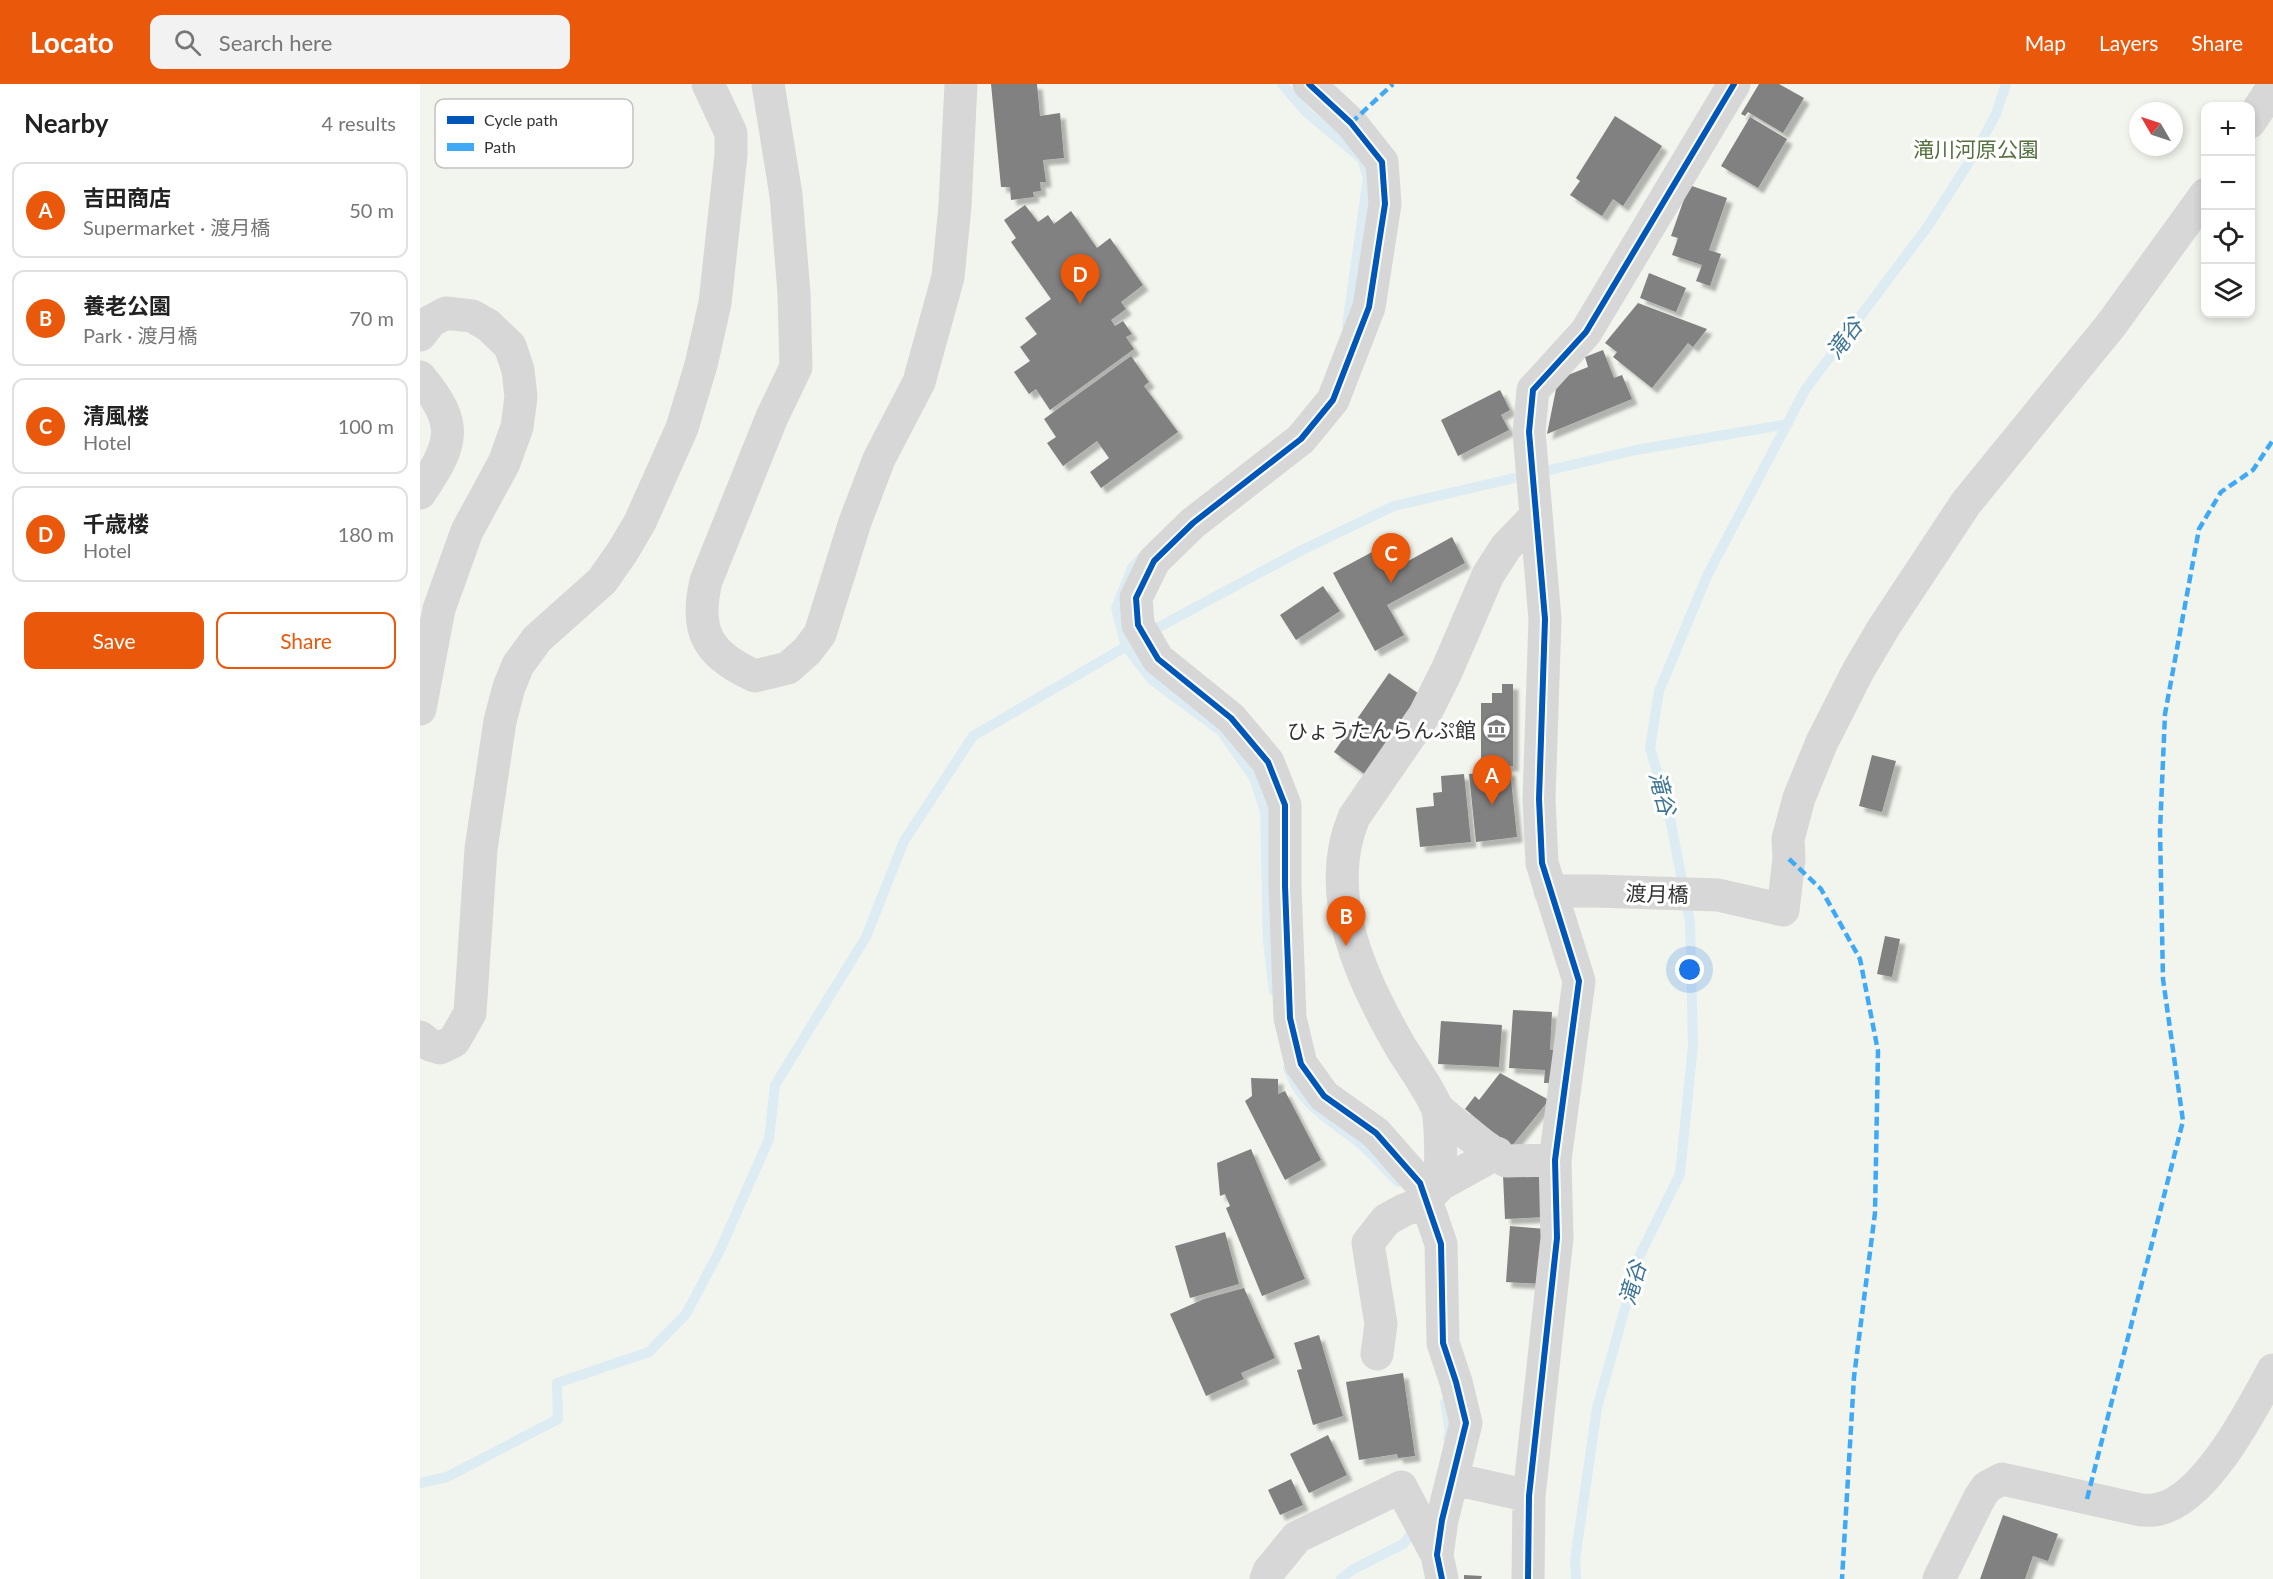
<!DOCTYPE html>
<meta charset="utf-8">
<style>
body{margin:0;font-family:Lato,"Noto Sans JP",sans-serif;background:#f2f2f2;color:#222}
.controls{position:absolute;right:18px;top:18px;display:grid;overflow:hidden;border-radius:12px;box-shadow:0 3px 9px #0003}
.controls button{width:54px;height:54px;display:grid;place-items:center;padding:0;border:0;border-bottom:2px solid #e0e0e0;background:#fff;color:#222;font:30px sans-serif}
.compass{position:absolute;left:1709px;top:18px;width:54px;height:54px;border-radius:50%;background:#fff;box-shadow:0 3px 9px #0003;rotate:309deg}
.you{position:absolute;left:1270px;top:886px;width:21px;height:21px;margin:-15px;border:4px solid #fff;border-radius:50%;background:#1a73e8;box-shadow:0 0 0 9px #1a73e833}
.badge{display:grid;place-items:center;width:39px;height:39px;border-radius:50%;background:#ea580c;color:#fff;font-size:20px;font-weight:700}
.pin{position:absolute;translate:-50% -50px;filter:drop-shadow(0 2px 3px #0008)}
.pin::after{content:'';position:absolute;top:32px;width:21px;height:18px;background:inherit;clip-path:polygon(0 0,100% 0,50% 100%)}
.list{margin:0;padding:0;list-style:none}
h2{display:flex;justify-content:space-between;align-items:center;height:78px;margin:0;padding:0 24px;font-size:26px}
h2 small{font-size:20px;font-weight:400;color:#767676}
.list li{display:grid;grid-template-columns:39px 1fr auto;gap:18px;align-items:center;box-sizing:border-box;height:96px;margin:0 12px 12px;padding:0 12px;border:2px solid #e0e0e0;border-radius:12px}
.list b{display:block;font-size:22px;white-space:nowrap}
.list p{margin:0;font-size:20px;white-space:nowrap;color:#767676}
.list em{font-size:20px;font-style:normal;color:#767676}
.actions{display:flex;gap:12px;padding:18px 24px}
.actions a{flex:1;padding:14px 0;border:2px solid #ea580c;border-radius:12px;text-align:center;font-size:21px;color:#ea580c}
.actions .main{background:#ea580c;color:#fff}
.icon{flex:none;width:33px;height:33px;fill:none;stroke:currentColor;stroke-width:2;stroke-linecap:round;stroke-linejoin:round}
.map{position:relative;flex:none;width:1853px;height:1495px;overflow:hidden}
header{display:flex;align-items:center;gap:36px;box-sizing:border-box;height:84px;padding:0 30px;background:#ea580c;color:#fff}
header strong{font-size:28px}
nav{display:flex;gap:33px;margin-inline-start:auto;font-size:21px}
.search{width:420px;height:54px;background:#f2f2f2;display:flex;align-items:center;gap:15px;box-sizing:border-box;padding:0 21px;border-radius:12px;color:#767676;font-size:22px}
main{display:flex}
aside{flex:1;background:#fff}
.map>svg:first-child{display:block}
.green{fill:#f1f5ed;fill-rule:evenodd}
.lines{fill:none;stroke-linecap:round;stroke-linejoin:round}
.stream{stroke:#ddebf3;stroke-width:10}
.building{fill:#818181;filter:url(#shadow)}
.minor{stroke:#d7d7d7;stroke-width:33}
.quiet{stroke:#3fa9f5;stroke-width:4.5;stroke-dasharray:9 4.5;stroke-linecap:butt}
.cycleway-casing{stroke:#fff;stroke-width:10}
.cycleway{stroke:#0057b8;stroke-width:6}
.labels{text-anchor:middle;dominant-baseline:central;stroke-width:6;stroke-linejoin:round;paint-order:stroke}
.park-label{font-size:21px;fill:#56703f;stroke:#fff}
.poi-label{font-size:21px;fill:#333;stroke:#fff;text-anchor:end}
.street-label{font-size:21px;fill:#333;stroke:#fff}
.water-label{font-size:22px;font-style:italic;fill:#3f7597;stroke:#fff}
.key{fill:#fff;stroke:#c2c2c2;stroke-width:1.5}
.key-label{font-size:16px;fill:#333}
</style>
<header>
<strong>Locato</strong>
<div class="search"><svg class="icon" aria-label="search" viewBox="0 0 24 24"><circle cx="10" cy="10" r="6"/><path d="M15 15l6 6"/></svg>Search here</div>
<nav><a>Map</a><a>Layers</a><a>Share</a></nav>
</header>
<main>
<aside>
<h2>Nearby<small>4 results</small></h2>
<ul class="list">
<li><span class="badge">A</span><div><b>吉田商店</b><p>Supermarket · 渡月橋</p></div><em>50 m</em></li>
<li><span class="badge">B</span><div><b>養老公園</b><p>Park · 渡月橋</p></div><em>70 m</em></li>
<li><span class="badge">C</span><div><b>清風楼</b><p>Hotel</p></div><em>100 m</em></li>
<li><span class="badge">D</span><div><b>千歳楼</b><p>Hotel</p></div><em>180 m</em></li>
</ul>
<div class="actions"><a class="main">Save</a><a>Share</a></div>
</aside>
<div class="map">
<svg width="1853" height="1495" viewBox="0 0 1853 1495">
<defs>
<filter id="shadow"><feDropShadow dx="5.5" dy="5.5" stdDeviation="1.5" flood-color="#0004"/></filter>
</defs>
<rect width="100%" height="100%" fill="#fff"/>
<!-- green -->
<path class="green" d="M0,0H1853V1495H0ZM1786,22H1830V230H1786ZM1718,27H1754V63H1718Z"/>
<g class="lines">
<!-- stream -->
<path class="stream" d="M862,0L886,28L942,75L948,94L927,242
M721,474L712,484L696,524L706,563L732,596L801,647L834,694L845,728L848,857L854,907
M868,984C882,1026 915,1037 945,1064C957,1075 967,1087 978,1098
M1025,1319L1030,1348L1028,1354
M0,1399L27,1393L138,1335L137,1299L229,1268L266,1230L300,1166L349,1055L355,1001L446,853L484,757L553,652L741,542L882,466L974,422L1216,366L1368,340
M921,1495L932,1486L983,1460L997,1444
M1156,1495L1155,1476L1177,1324L1220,1171L1260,1090L1273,961L1270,838L1248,724L1230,664L1239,607L1287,492L1385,306L1508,142L1555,69L1576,30L1586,0"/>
</g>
<!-- building -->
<path class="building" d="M571,0H617L620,32L640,29L644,74L623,76L626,98H620L621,107L613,108L614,113L591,116L590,103H581Z
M1339,0H1359L1384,14L1363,49L1328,28L1325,32L1321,30Z
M1195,32L1242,62L1203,122L1193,115L1182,132L1150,111L1160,97L1156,94Z
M1330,33L1367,55L1338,104L1301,82Z
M1269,101L1307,114L1289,166L1301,170L1290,202L1276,197L1282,181L1252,171L1258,154L1251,152Z
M605,121L618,138L628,131L634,140L651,127L677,164L690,154L723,201L701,218L706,225L691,236L695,242L703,237L712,250L706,253L714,265L630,326L616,305L609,310L594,288L610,277L600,263L617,250L605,234L631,215L591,158L596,154L584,136Z
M1229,189L1266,204L1256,228L1220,214Z
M1218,219L1287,245L1273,263L1268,259L1232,304L1193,273L1197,268L1185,259Z
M1183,266L1194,294L1202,291L1212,315L1127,350L1138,295L1168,283L1165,273Z
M711,272L729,298L724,302L758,348L681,404L670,388L689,374L677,357L643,382L627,359L636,353L624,335Z
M1080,306L1090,326L1081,331L1089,346L1038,372L1021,336Z
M1032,453L1045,479L967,521L984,551L955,567L913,489L967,460L979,482Z
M903,502L920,527L876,556L860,531Z
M969,589L1002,612L946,691L914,668Z
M1082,600H1093V682H1061V619H1072V609H1082Z
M1452,671L1476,677L1462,728L1439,722Z
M1090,686L1097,753L1056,758L1049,690Z
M1044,690L1051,758L1000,763L996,724L1014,722L1013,709L1022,708L1021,692Z
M1465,852L1480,855L1472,893L1457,890Z
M1093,926L1132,928L1130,966H1135L1133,999H1124L1125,986L1089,984Z
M1021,937L1082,941L1079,983L1018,980Z
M1080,989L1129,1016L1091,1063L1045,1025L1055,1012L1059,1016Z
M831,994L858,995V1010L865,1007L901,1076L865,1096L825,1017L832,1012Z
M831,1065L885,1195L842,1212L806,1124L810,1122L805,1110L800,1112L797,1079Z
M1123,1089L1125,1133L1085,1135L1083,1091Z
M1090,1142L1126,1145L1122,1200L1086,1198Z
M805,1148L819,1200L770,1214L755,1162Z
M824,1204L855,1274L821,1289L824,1295L786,1312L750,1230L784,1215Z
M899,1251L923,1332L893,1341L877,1286L882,1285L874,1259Z
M983,1289L995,1372L978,1374L977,1370L939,1376L926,1298Z
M908,1351L927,1391L889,1409L870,1370Z
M871,1395L883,1421L860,1431L848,1406Z
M1583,1431L1638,1450L1628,1477L1613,1472L1605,1495H1560Z
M1044,1491L1062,1492L1061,1495H1044Z"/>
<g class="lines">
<!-- minor -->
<path class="minor" d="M348,0L366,111L374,209L376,283L352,333L286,497C274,548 288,571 335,592L368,584L387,567L400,550L435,438L459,375L499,298L528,193L535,122L541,0
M889,0L931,39L962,78L965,120L949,223L913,316L881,355L773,439L734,477L716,514L718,541L738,575L811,634L848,678L865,721V802L870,934L881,980L904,1012L956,1049L1000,1099L1021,1160L1023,1259L1036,1298L1046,1339L1022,1436L1017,1471L1022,1495
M1830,38L1853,3
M0,251L11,237L26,229L52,232L68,241L90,262L98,286L101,313L97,343L84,379L47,447L19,525L0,625
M0,293C40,341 33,360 0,409
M1130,807H1176L1298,811L1363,826L1369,775L1368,755L1379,714L1402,658L1438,587L1464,543L1546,419L1691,241L1786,110
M0,953L10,961L20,964L34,957L50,929L61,765L80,637L89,603L98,581L117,555L182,497L203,467L220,438L262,344L281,281L295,219L311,71V49L288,0
M1018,1025L1050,1052L1086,1077L1135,1076
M1021,1100L1077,1069
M957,1270L961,1240L948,1159L966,1136L984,1126L1001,1120L1021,1100C1020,1078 1022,1047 1018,1027C1015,1015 991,979 983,967C943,899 901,812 934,733L1005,630L1027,586L1068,491L1086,463L1115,433
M1034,1395L1109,1412
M846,1495L849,1487L877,1453L981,1403L1017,1471
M1108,1495L1109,1412L1137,1154L1135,1076L1159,897L1122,779L1119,715L1125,535L1109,348L1113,306L1166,248L1314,0
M1519,1495L1560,1413L1567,1403L1582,1395L1721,1426C1726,1426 1733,1427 1739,1425C1786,1415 1832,1325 1853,1286"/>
<!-- quiet -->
<path class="quiet" d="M931,39L973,0
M1369,775L1401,805L1440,875L1458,967L1455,1129L1434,1293L1422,1495
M1667,1415L1763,1037L1743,895L1740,747L1745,630L1779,445L1801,408L1833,386L1853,356"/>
<defs>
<path id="cycleway" d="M889,0L931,39L962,78L965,120L949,223L913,316L881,355L773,439L734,477L716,514L718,541L738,575L811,634L848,678L865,721V802L870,934L881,980L904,1012L956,1049L1000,1099L1021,1160L1023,1259L1036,1298L1046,1339L1022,1436L1017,1471L1022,1495
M1108,1495L1109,1412L1137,1154L1135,1076L1159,897L1122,779L1119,715L1125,535L1109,348L1113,306L1166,248L1314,0"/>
</defs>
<!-- cycleway casing -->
<use href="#cycleway" class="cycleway-casing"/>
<!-- cycleway -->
<use href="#cycleway" class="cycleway"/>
</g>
<!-- icons -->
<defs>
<symbol id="museum-ring" viewBox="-11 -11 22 22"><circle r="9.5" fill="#fff" stroke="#7a7a7a" stroke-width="1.5"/><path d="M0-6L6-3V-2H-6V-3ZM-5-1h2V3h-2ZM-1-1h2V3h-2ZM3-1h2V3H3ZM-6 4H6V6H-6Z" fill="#7a7a7a"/></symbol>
</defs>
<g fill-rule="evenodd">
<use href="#museum-ring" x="1060" y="628" width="33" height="33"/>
</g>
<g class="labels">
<!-- park labels -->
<g class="park-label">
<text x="1556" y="64">滝川河原公園</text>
</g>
<!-- poi labels -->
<g class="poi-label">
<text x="1056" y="645">ひょうたんらんぷ館</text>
</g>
<!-- street labels -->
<g class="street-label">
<text transform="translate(1237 809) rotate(2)">渡月橋</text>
</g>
<!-- water labels -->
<g class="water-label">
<text transform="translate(1424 254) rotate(-53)">滝谷</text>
<text transform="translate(1243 709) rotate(75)">滝谷</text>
<text transform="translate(1212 1199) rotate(-74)">滝谷</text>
</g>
</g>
<!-- legend -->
<rect x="15" y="15" width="198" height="69" rx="9" class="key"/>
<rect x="27" y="32" width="27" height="8" fill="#0057b8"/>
<rect x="27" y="59" width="27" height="8" fill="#3fa9f5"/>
<g class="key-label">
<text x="64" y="42">Cycle path</text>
<text x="64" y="69">Path</text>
</g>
</svg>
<div class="controls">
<button>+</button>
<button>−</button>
<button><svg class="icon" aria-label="locate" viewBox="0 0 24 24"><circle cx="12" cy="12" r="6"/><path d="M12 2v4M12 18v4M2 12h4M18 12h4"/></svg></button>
<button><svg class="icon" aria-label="layers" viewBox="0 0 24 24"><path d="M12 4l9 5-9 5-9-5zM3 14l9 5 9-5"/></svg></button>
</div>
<svg class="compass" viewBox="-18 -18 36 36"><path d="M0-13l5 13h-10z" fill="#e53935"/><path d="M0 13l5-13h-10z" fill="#767676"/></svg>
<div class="you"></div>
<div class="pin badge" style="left:1072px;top:721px">A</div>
<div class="pin badge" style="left:926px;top:862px">B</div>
<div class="pin badge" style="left:971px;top:499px">C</div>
<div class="pin badge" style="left:660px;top:220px">D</div>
</div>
</main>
